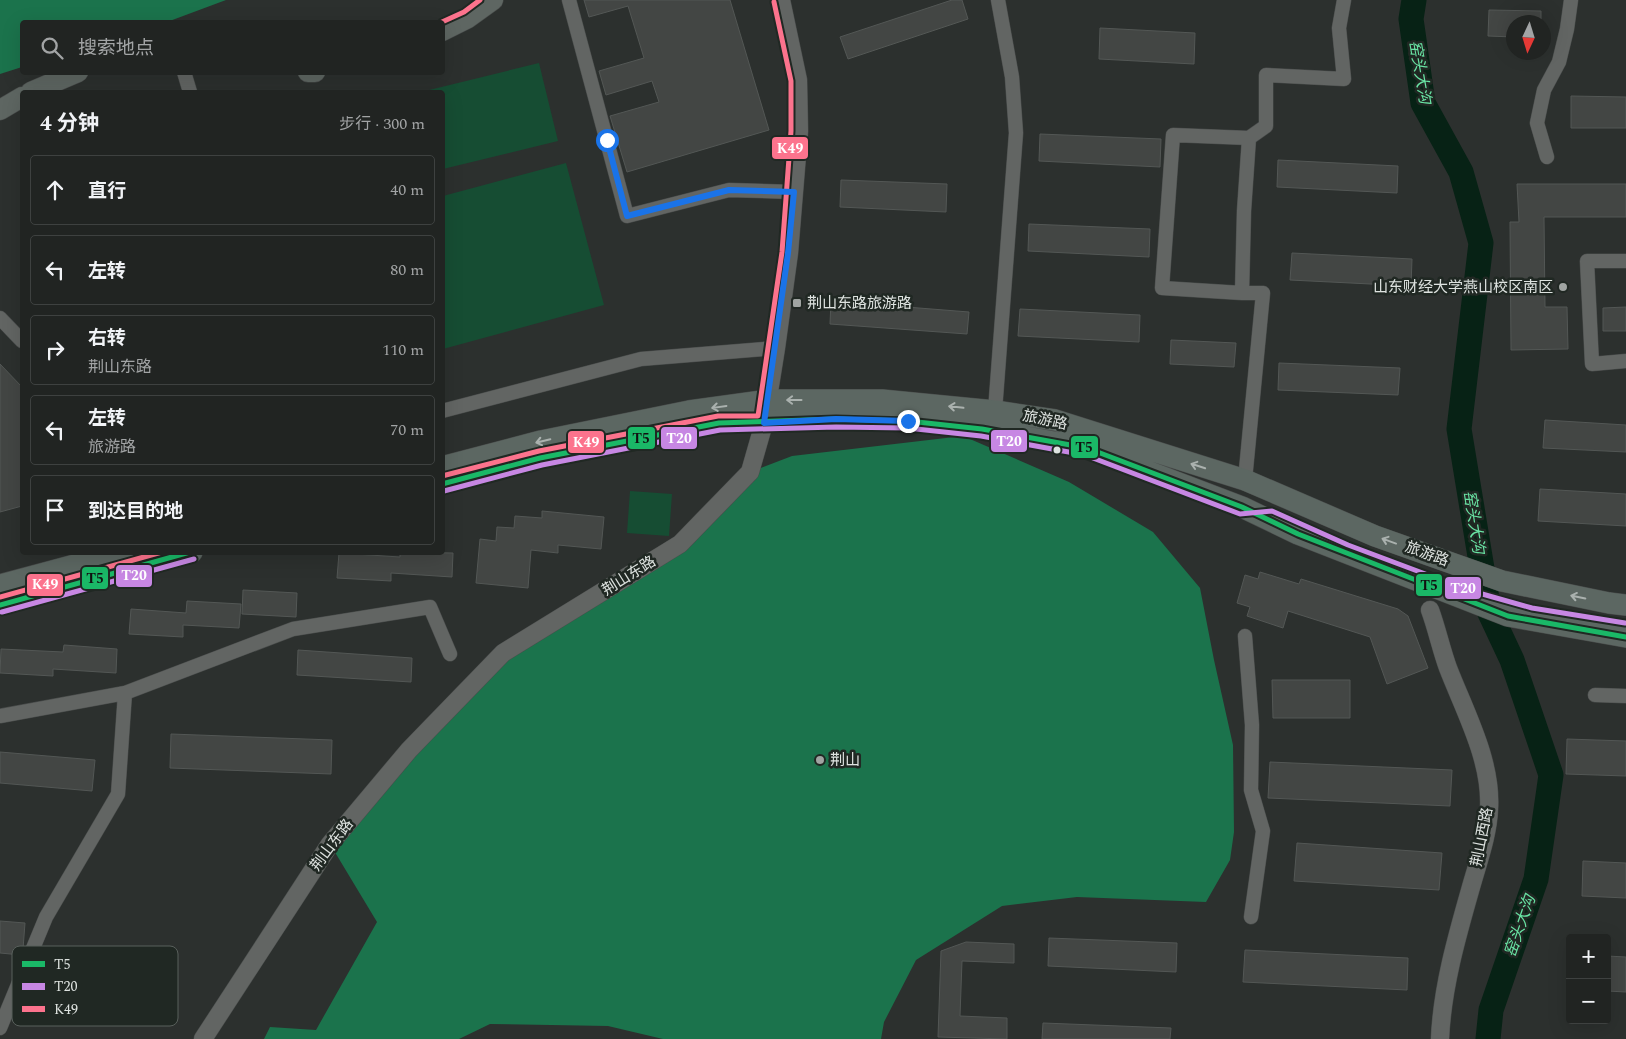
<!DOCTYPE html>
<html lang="zh">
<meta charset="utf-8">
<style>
body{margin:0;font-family:Spectral,"Noto Sans SC",serif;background:#292c2a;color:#f1f3f6}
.controls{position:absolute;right:15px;bottom:15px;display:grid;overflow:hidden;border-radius:5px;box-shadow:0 5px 20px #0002}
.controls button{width:45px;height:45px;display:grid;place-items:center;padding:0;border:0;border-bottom:1px solid #3e4140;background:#212422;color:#f1f3f6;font:25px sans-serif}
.compass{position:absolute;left:1506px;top:15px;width:45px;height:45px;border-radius:50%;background:#212422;box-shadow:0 5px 20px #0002;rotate:184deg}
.stop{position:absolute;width:15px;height:15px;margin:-11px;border:4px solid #1a73e8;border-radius:50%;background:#fff}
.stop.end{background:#1a73e8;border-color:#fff;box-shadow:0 1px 5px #0008}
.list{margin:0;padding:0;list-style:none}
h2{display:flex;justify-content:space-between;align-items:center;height:65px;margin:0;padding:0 20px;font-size:21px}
h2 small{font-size:16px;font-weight:400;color:#a2a4a5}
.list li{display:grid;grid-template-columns:32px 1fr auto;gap:15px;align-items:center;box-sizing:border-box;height:70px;margin:0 10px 10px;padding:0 10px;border:1px solid #3e4140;border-radius:5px}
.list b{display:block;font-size:19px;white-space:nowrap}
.list p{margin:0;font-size:16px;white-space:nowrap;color:#a2a4a5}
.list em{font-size:16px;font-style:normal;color:#a2a4a5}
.icon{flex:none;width:28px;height:28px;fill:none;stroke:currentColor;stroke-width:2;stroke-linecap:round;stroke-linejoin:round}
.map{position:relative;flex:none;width:1626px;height:1039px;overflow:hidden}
.search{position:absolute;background:#212422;box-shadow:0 5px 20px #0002;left:20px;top:20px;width:425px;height:55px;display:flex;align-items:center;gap:12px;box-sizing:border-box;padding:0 18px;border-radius:5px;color:#a2a4a5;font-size:19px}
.panel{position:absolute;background:#212422;box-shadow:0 5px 20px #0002;left:20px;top:90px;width:425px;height:465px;border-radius:5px}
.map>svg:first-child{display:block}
.green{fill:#164d33}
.forest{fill:#1b734c}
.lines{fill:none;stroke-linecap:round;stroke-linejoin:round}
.river{stroke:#072215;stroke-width:25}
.building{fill:#434644;stroke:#535755}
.minor-casing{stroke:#494c4b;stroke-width:15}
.tertiary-casing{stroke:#494c4b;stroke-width:19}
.secondary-casing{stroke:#494c4b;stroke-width:21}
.primary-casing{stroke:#494c4b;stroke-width:22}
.minor{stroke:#626563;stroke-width:14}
.tertiary{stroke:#626563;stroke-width:18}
.secondary{stroke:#5e6662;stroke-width:20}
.primary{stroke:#5c6762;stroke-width:21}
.bus-1-casing{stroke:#202823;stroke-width:9}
.bus-2-casing{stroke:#202823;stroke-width:9}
.bus-3-casing{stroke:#202823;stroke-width:9}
.bus-1{stroke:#1ab867;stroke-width:5}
.bus-2{stroke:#c787e3;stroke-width:5}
.bus-3{stroke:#fc738d;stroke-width:5}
.oneway{stroke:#aab1ae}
.route{stroke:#1a73e8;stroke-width:6}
.poi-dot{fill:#a0a4a2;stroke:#202823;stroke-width:2}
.bus-dot{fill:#dee3e0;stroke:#202823;stroke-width:2}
.labels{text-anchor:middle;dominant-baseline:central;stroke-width:5;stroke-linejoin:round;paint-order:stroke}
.poi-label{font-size:15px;fill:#dee3e0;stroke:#202823;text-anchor:start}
.street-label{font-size:15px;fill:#dee3e0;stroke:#202823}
.water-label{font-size:16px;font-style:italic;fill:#69e4a4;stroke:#202823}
.key{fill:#202823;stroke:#59605c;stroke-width:1}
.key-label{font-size:14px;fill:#dee3e0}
.line-badge{stroke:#202823;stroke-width:2}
.badge-label{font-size:14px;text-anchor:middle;font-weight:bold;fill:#fff}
.pale-badge-label{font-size:14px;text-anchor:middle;font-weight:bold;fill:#111}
</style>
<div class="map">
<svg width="1626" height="1039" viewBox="0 0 1626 1039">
<rect width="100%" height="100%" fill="#2c302e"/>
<!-- green -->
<path class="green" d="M539,63L558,141L443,169L442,92H421Z
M566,163L604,305L443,349V196Z
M630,491L672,494L669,536L627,533Z"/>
<!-- forest -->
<path class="forest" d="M0,0H226L167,22H22V67L0,74Z
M963,436L1069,482L1153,532L1200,588L1214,660L1233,745L1234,832L1230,860L1206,902L1077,897L1002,906L916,960L884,1022L881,1039H663L608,1026L490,1024L459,1039H264L270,1027L316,1030L377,922L330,844L503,653L680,544L750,472L792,456Z"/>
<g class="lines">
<!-- river -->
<path class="river" d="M1414,0L1411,19L1423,103L1461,172L1481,243L1459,429L1489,611L1512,660L1551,775L1536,879L1491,1010L1488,1039"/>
</g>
<!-- building -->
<path class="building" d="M584,0H730L769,130L627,172L610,116L659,102L652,81L606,95L599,71L644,58L628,6L589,17Z
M952,0H962L968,19L848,59L840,37Z
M1489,10L1541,11V22H1514V37L1488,36Z
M1100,28L1195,33L1194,64L1099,59Z
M1571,96L1626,97V128H1571Z
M1040,134L1161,139L1160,167L1039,161Z
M1278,160L1398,166L1397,193L1277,187Z
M841,180L947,184L946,212L840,207Z
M1517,184H1626V217H1544L1545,307H1567L1568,349L1511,350L1510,222H1519Z
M1029,224L1150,229L1149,257L1028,251Z
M1292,253L1412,259L1411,286L1290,280Z
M831,301L969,312L967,334L830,324Z
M1626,307V331H1603V308Z
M1020,309L1140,315L1139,342L1018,336Z
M1171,340L1236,343L1234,367L1170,364Z
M1279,363L1400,368L1398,395L1278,390Z
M0,364L22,387V506L0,512Z
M1545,420L1626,425V452L1543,448Z
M1540,489L1626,494V526L1538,521Z
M542,511L604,517L601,549L558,545V553L531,550L528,588L476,583L480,539L496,541L497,527L514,528L515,516L542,518Z
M400,552L453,553L452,577L391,573V581L337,578L339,553L400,557Z
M1260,572L1299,584L1301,579L1398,609L1408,616L1428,668L1387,684L1370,637L1288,611L1283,628L1247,616L1250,607L1237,603L1245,575L1258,579Z
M243,590L297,593L296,617L242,614Z
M187,601L241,604L239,628L183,625V637L129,634L131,609L186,613Z
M64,645L117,649L116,673L53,669V676L0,673L1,649L63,652Z
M298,650L412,658L411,682L297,675Z
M1272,680H1350V718H1273Z
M171,734L332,740L331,774L170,768Z
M1567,739L1626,741V776L1566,774Z
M0,752L95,760L92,791L0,783Z
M1270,762L1452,770L1450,806L1268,798Z
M1297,843L1442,853L1439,890L1294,881Z
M1583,861L1626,863V898L1582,896Z
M0,921L25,923L23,949L21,955L0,953Z
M1049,938L1177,943L1176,972L1048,966Z
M966,942L1014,944V963L962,961L960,1016L1007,1018V1039L938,1037L941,951Z
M1245,950L1408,958L1407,990L1243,982Z
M1607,956L1626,957V992L1607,991Z
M1043,1023L1171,1028L1170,1039H1042Z"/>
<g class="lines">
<defs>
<path id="minor" d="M569,0L627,216L729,190L794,192
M184,72L190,92
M1547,157L1537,123L1544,90L1559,62L1567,29L1571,0
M1626,261H1587L1592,364L1626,361
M1242,293L1162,288L1173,135L1249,138
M0,318L22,341
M442,411L641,359L776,348
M995,411L1016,133L1012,77L998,0
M1245,480L1263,293H1242L1244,211L1249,138L1266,126V75L1344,79L1339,28L1344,0
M1245,636L1252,725L1251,790L1263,831L1251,917
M1595,695L1626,696
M0,716L125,693L293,629L430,607L450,654
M0,1028L46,917L118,794L125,693"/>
<path id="tertiary" d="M1430,610C1437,629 1441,649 1448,668C1465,712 1492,761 1489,809C1488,835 1478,862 1471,887C1457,936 1442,988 1440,1039
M203,1039L330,844L409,750L503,653L680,544L750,472L764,423L776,348L789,253L799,131L798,80L781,0"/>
<path id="secondary" d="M442,31L468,18L493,0
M308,72H315
M31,92L78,72
M0,110L22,97"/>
<path id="primary" d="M442,467L541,441L689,411L768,400H882L995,411L1055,420L1245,480L1375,536L1502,581L1609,603L1626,605
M442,484L540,458L719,423L836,419L908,421L982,429L1087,448L1242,507L1298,534L1508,616L1626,637
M0,585L123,552
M0,605L192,552"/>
</defs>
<!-- minor casing -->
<use href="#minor" class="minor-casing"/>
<!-- tertiary casing -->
<use href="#tertiary" class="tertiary-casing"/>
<!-- secondary casing -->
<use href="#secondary" class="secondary-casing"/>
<!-- primary casing -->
<use href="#primary" class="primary-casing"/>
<!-- minor -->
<use href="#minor" class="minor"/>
<!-- tertiary -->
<use href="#tertiary" class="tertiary"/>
<!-- secondary -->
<use href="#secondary" class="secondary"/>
<!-- primary -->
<use href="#primary" class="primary"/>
<defs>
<path id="bus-1" d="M442,484L540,458L719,423L836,419L908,421L982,429L1087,448L1242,507L1298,534L1508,616L1626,637
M0,605L190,552"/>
<path id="bus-2" d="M444,491L542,465L720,430L836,427L907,428L981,436L1085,455L1240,514L1272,511L1348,545L1468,590L1532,608L1625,623
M2,612L194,559"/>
<path id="bus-3" d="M442,22L464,12L480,0
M442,476L539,451L718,416H758L782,252L791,131V81L774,2
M0,597L162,552"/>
</defs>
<!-- bus-1 casing -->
<use href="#bus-1" class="bus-1-casing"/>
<!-- bus-2 casing -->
<use href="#bus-2" class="bus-2-casing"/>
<!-- bus-3 casing -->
<use href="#bus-3" class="bus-3-casing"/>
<!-- bus-1 -->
<use href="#bus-1" class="bus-1"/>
<!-- bus-2 -->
<use href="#bus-2" class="bus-2"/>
<!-- bus-3 -->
<use href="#bus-3" class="bus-3"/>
</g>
<!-- one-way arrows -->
<defs><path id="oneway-shaft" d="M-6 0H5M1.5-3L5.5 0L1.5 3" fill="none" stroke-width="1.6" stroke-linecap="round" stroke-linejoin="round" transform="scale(1.25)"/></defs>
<g class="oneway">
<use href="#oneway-shaft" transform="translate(794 400) rotate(180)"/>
<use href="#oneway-shaft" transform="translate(719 407) rotate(172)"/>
<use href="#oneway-shaft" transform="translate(956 407) rotate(-174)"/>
<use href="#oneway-shaft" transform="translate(543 441) rotate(167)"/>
<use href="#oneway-shaft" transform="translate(1198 466) rotate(-162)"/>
<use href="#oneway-shaft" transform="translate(1389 541) rotate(-160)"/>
<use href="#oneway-shaft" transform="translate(1578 597) rotate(-168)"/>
</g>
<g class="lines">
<!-- route -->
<path class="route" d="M607,140L627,216L729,190L794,192L788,253L764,423L836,419L908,421"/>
</g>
<!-- markers -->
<g class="poi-dot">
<circle cx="1563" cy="287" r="5"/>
<rect x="792" y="298" width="10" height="10" rx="2.5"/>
<circle cx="820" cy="760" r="5"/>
</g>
<circle class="bus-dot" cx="1057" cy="450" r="4.5"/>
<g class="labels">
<!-- poi labels -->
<g class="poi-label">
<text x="1553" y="287" text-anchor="end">山东财经大学燕山校区南区</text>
<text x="807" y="303">荆山东路旅游路</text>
<text x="830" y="760">荆山</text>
</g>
<!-- street labels -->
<g class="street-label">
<text transform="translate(1045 420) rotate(12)">旅游路</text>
<text transform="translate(1427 554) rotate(20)">旅游路</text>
<text transform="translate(629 576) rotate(-32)">荆山东路</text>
<text transform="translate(1482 837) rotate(-79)">荆山西路</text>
<text transform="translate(332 845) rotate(-53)">荆山东路</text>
</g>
<!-- water labels -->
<g class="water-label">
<text transform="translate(1420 72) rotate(80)">窑头大沟</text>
<text transform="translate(1474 522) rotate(81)">窑头大沟</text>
<text transform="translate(1520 926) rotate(-71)">窑头大沟</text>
</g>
</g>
<!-- legend -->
<rect x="12" y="946" width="166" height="80" rx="8" class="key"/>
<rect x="22" y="961" width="23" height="6" fill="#1ab867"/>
<rect x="22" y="983" width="23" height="7" fill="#c787e3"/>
<rect x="22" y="1006" width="23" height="6" fill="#fc738d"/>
<g class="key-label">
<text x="54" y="969">T5</text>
<text x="54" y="991">T20</text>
<text x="54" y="1014">K49</text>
</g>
<g class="line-badge">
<rect x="771" y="136" width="38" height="24" rx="5" fill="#fc738d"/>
<rect x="660" y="426" width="38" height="24" rx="5" fill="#c787e3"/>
<rect x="627" y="426" width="29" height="24" rx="5" fill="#1ab867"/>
<rect x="990" y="429" width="38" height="24" rx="5" fill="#c787e3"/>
<rect x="567" y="430" width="38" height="24" rx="5" fill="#fc738d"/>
<rect x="1070" y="435" width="29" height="24" rx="5" fill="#1ab867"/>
<rect x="115" y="564" width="38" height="24" rx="5" fill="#c787e3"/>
<rect x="81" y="566" width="28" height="24" rx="5" fill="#1ab867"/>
<rect x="26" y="573" width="38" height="24" rx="5" fill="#fc738d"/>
<rect x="1415" y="573" width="28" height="24" rx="5" fill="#1ab867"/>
<rect x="1444" y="576" width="38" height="24" rx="5" fill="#c787e3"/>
</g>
<g class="badge-label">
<text x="790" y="153">K49</text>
<text x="679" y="443">T20</text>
<text x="1009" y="446">T20</text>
<text x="586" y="447">K49</text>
<text x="134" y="580">T20</text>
<text x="45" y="589">K49</text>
<text x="1463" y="593">T20</text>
</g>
<g class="pale-badge-label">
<text x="641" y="443">T5</text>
<text x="1084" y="452">T5</text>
<text x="95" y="583">T5</text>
<text x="1429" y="590">T5</text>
</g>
</svg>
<div class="controls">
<button>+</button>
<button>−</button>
</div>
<svg class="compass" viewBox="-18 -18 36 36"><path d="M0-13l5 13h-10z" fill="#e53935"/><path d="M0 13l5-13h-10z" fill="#a2a4a5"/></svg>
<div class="stop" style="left:607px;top:140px"></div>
<div class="stop end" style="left:908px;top:421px"></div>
<div class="search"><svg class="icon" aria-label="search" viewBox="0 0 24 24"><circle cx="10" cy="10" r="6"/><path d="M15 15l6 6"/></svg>搜索地点</div>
<section class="panel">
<h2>4 分钟<small>步行 · 300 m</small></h2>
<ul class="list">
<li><svg class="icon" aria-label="ahead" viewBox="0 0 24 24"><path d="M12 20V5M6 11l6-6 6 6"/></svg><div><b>直行</b></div><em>40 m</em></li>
<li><svg class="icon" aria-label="left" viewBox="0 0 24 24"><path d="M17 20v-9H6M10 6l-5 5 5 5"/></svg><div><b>左转</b></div><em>80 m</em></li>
<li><svg class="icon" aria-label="right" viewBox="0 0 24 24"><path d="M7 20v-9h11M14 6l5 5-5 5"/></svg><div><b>右转</b><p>荆山东路</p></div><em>110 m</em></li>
<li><svg class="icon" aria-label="left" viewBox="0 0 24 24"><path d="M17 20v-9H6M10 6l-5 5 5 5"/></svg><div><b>左转</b><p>旅游路</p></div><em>70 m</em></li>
<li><svg class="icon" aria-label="arrive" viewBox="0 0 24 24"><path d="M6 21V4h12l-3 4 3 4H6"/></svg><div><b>到达目的地</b></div></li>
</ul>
</section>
</div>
